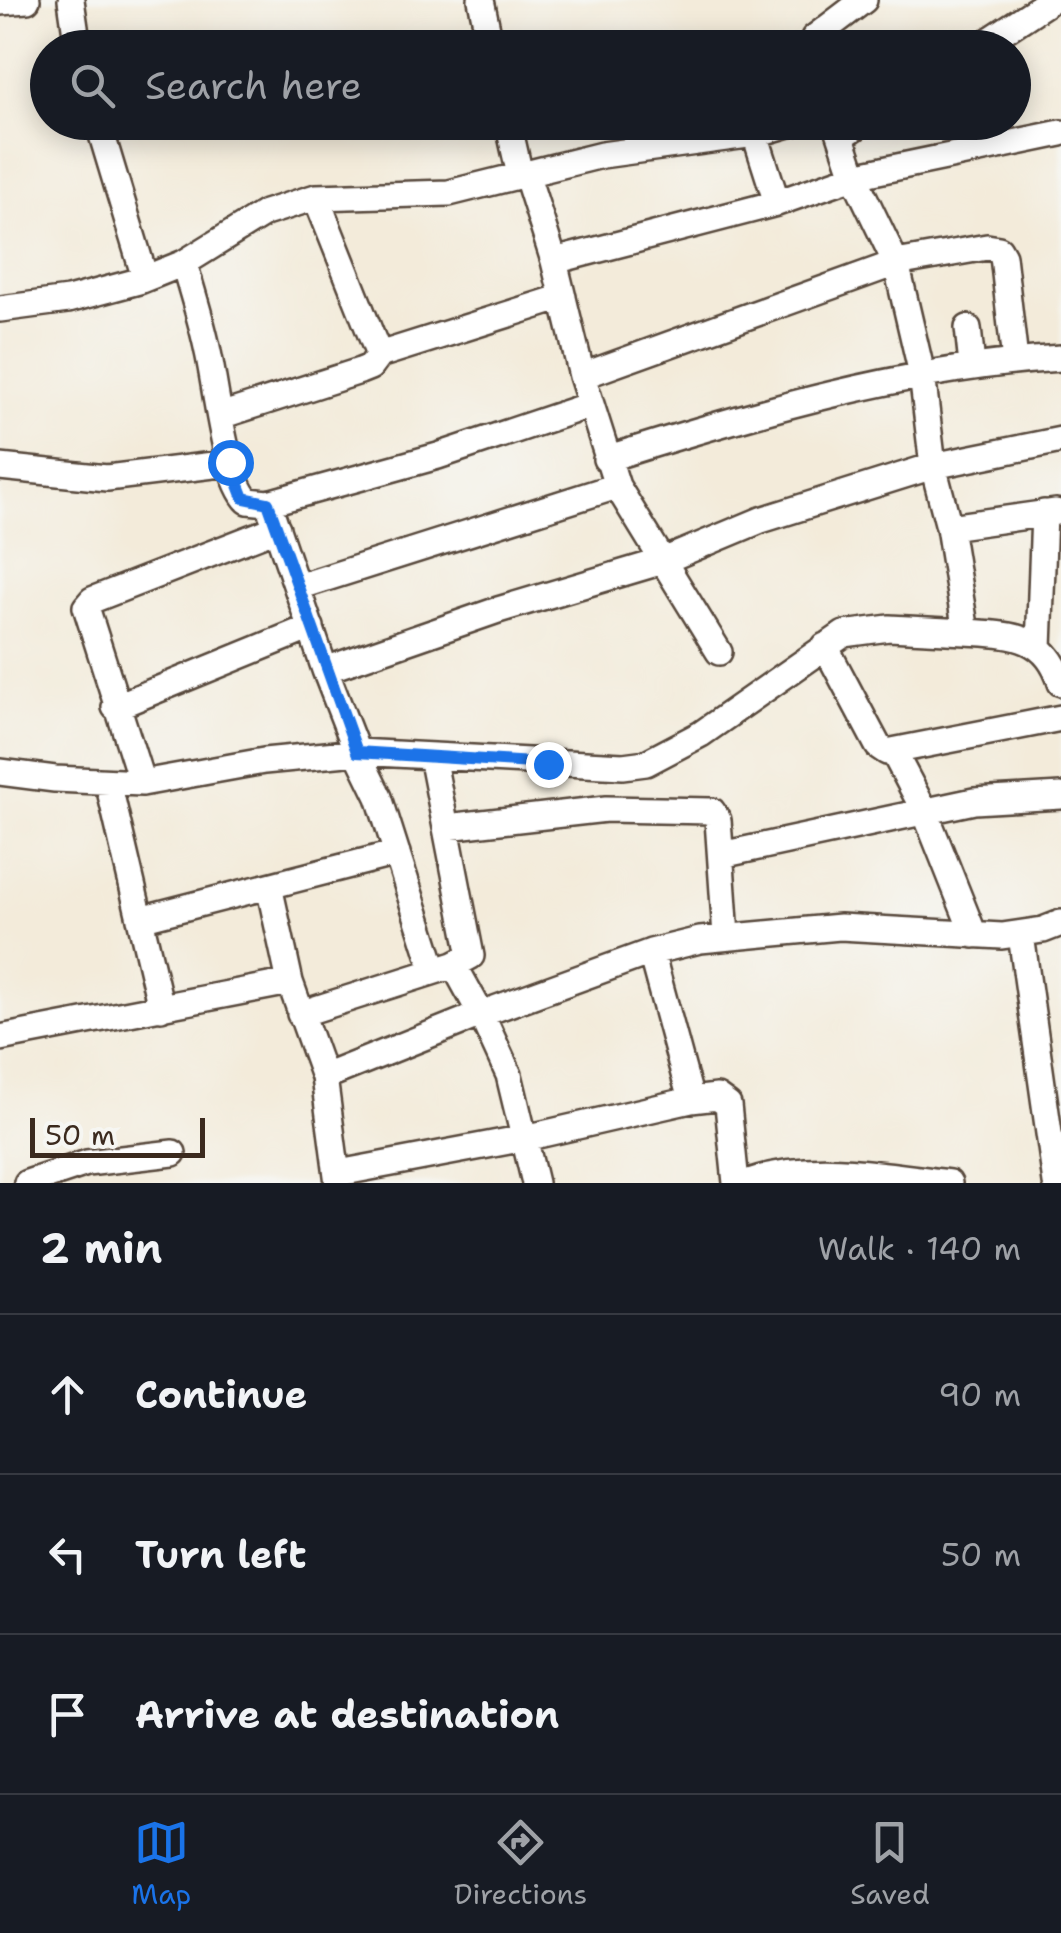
<!DOCTYPE html>
<meta charset="utf-8">
<style>
body{margin:0;font-family:"Shantell Sans",sans-serif;background:#20242c;color:#f1f3f6}
.scale{position:absolute;left:30px;bottom:25px;width:175px;box-sizing:border-box;padding-left:10px;border:5px solid #3b2a1e;border-top:0;font-size:28px;line-height:35px;white-space:nowrap;color:#3b2a1e;-webkit-text-stroke:8px #f6f6f2;paint-order:stroke}
.stop{position:absolute;width:30px;height:30px;margin:-22px;border:8px solid #1a73e8;border-radius:50%;background:#fff}
.stop.end{background:#1a73e8;border-color:#fff;box-shadow:0 2px 10px #0008}
.list{margin:0;padding:0;list-style:none}
h2{display:flex;justify-content:space-between;align-items:center;height:130px;margin:0;padding:0 40px;font-size:42px}
h2 small{font-size:32px;font-weight:400;color:#9ea1a6}
.list li{display:grid;grid-template-columns:65px 1fr auto;gap:30px;align-items:center;box-sizing:border-box;height:160px;padding:0 40px;border-top:2px solid #363941}
.list b{display:block;font-size:38px;white-space:nowrap}
.list em{font-size:32px;font-style:normal;color:#9ea1a6}
.icon{flex:none;width:55px;height:55px;fill:none;stroke:currentColor;stroke-width:2;stroke-linecap:round;stroke-linejoin:round}
.map{position:relative;flex:none;width:1061px;height:1183px;overflow:hidden}
.search{position:absolute;background:#171b24;box-shadow:0 5px 25px #0003;left:30px;right:30px;top:30px;height:110px;display:flex;align-items:center;gap:25px;box-sizing:border-box;padding:0 35px;border-radius:55px;color:#9ea1a6;font-size:38px}
.sheet{height:610px;background:#171b24}
nav{display:flex;justify-content:space-around;align-items:center;box-sizing:border-box;height:140px;border-top:2px solid #363941;background:#171b24;font-size:28px;color:#9ea1a6}
nav a{display:grid;justify-items:center;gap:5px}
nav .on{color:#1a73e8}
.map>svg:first-child{display:block}
.lines{fill:none;stroke-linecap:round;stroke-linejoin:round}
.minor-casing{stroke:#57473a;stroke-width:30}
.minor{stroke:#fff;stroke-width:25}
.route{stroke:#1a73e8;stroke-width:12}
</style>
<div class="map">
<svg width="1061" height="1183" viewBox="0 0 1061 1183">
<rect width="100%" height="100%" fill="#f6f6f2"/>
<filter id="ink" filterUnits="userSpaceOnUse"><feTurbulence type="fractalNoise" baseFrequency=".01" numOctaves="2"/><feDisplacementMap in="SourceGraphic" scale="20" xChannelSelector="R" yChannelSelector="G"/><feConvolveMatrix kernelMatrix="1 2 1 2 8 2 1 2 1" color-interpolation-filters="sRGB"/></filter>
<filter id="wash" filterUnits="userSpaceOnUse"><feTurbulence type="fractalNoise" baseFrequency=".0048" numOctaves="4" result="noise"/><feDisplacementMap in="SourceGraphic" scale="40" xChannelSelector="R" yChannelSelector="G"/><feGaussianBlur stdDeviation="2.25" result="paint"/><feColorMatrix in="noise" values="0 0 0 0 0 0 0 0 0 0 0 0 0 0 0 0 0 1.4 0 .05"/><feComposite in="paint" operator="in"/></filter>
<g filter="url(#wash)">
<rect width="100%" height="100%" fill="#f3ebda"/>
</g>
<g filter="url(#ink)">
<g class="lines">
<defs>
<path id="minor" d="M71,0L78,48
M481,0L491,48
M0,2L27,0
M812,48L814,38L864,0
M978,48L1051,0
M98,122L145,278
M508,122L520,175
M755,134L777,203
M841,137L863,122
M526,173L554,261L582,376L617,486L719,652
M316,197L449,193L602,155L755,134L796,122
M554,261L777,203L854,176L1061,133
M184,263C192,292 202,322 208,352C216,387 225,479 248,501L268,503L325,670L357,752L379,797L434,970
M0,309L68,300L139,281L184,263L265,213L316,197L379,355L563,297
M968,328L972,365
M582,376L896,263L987,247L999,249L1003,256L1015,361
M220,416L360,371L370,367L379,355
M606,459C751,413 909,367 1061,358
M0,467L107,478L230,463
M268,503L438,456L590,405
M949,527L1056,512
M298,587L617,486
M966,632C1011,635 1046,634 1061,683
M825,646L878,746L887,752L1061,718
M1039,648L1044,513
M325,670L498,610L663,561L761,520L933,466L1061,440
M115,707L311,627
M893,751L925,812L974,935
M0,772L55,779L142,783L264,761L357,752L623,766L646,763L701,734L844,634L889,628L966,632L949,527L933,466L922,374L896,263L854,176L836,122
M108,782L161,1008
M142,783L86,607L92,600L277,528
M447,827L606,809L712,811L718,820L726,936
M721,855L974,801L1061,796
M269,886L290,982L324,1077L481,1014L651,952L700,940L840,927L1002,936L1043,930L1061,923
M140,919L397,853
M1021,935L1056,1183
M454,965L481,1014L509,1075L535,1183
M300,1014L454,965L471,956L432,756
M0,1038L290,982
M324,1077L338,1183
M691,1100L717,1097L728,1105L736,1183
M339,1173L525,1138L691,1100L651,952
M27,1183L87,1163L173,1153
M746,1183C810,1159 883,1175 949,1183"/>
</defs>
<!-- minor casing -->
<use href="#minor" class="minor-casing"/>
<!-- minor -->
<use href="#minor" class="minor"/>
</g>
</g>
<g class="lines" filter="url(#ink)">
<!-- route -->
<path class="route" d="M230,462L244,498L268,503L357,752L548,764"/>
</g>
</svg>
<div class="scale">50 m</div>
<div class="stop" style="left:230px;top:462px"></div>
<div class="stop end" style="left:548px;top:764px"></div>
<div class="search"><svg class="icon" aria-label="search" viewBox="0 0 24 24"><circle cx="10" cy="10" r="6"/><path d="M15 15l6 6"/></svg>Search here</div>
</div>
<section class="sheet">
<h2>2 min<small>Walk · 140 m</small></h2>
<ul class="list">
<li><svg class="icon" aria-label="ahead" viewBox="0 0 24 24"><path d="M12 20V5M6 11l6-6 6 6"/></svg><div><b>Continue</b></div><em>90 m</em></li>
<li><svg class="icon" aria-label="left" viewBox="0 0 24 24"><path d="M17 20v-9H6M10 6l-5 5 5 5"/></svg><div><b>Turn left</b></div><em>50 m</em></li>
<li><svg class="icon" aria-label="arrive" viewBox="0 0 24 24"><path d="M6 21V4h12l-3 4 3 4H6"/></svg><div><b>Arrive at destination</b></div></li>
</ul>
</section>
<nav>
<a class="on"><svg class="icon" aria-label="map" viewBox="0 0 24 24"><path d="M3 6l6-2 6 2 6-2v14l-6 2-6-2-6 2zM9 4v14M15 6v14"/></svg>Map</a>
<a><svg class="icon" aria-label="directions" viewBox="0 0 24 24"><path d="M12 3l9 9-9 9-9-9zM9 14v-3h6M13 9l2 2-2 2"/></svg>Directions</a>
<a><svg class="icon" aria-label="saved" viewBox="0 0 24 24"><path d="M7 4h10v16l-5-4-5 4z"/></svg>Saved</a>
</nav>
